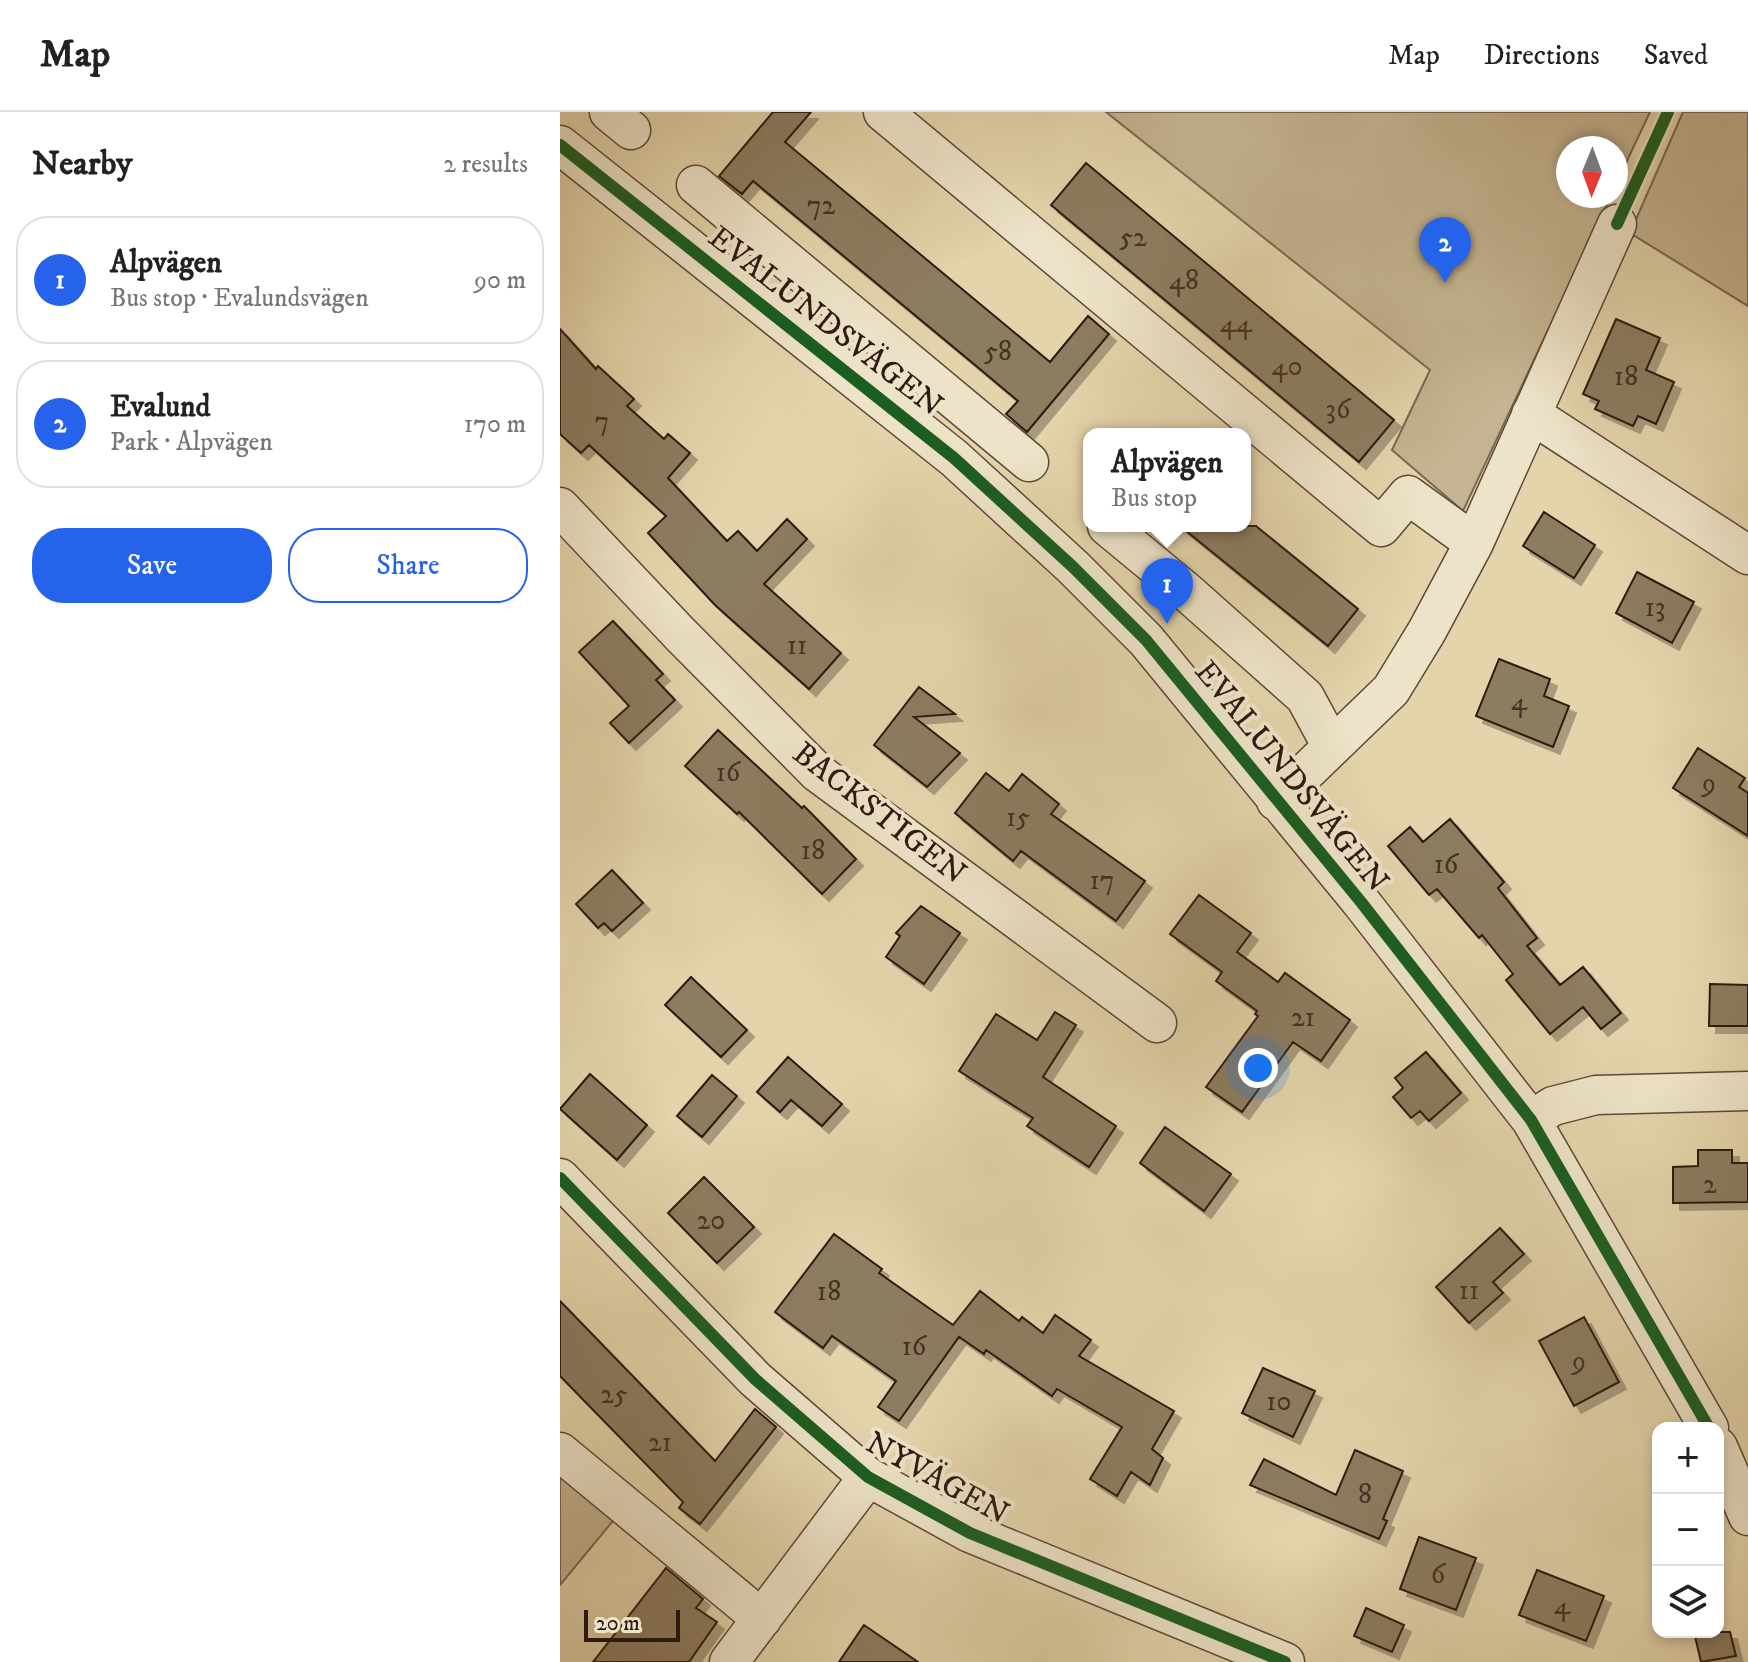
<!DOCTYPE html>
<meta charset="utf-8">
<style>
body{margin:0;font-family:"IM FELL DW Pica",serif;background:#f2f2f2;color:#222}
.controls{position:absolute;right:24px;bottom:24px;display:grid;overflow:hidden;border-radius:16px;box-shadow:0 4px 12px #0003}
.controls button{width:72px;height:72px;display:grid;place-items:center;padding:0;border:0;border-bottom:2px solid #e0e0e0;background:#fff;color:#222;font:40px sans-serif}
.compass{position:absolute;left:996px;top:24px;width:72px;height:72px;border-radius:50%;background:#fff;box-shadow:0 4px 12px #0003;rotate:181deg}
.scale{position:absolute;left:24px;bottom:20px;width:96px;box-sizing:border-box;padding-left:8px;border:4px solid #2d1a11;border-top:0;font-size:22px;line-height:28px;white-space:nowrap;color:#2d1a11;-webkit-text-stroke:6px #ede3c8;paint-order:stroke}
.you{position:absolute;left:698px;top:956px;width:28px;height:28px;margin:-20px;border:6px solid #fff;border-radius:50%;background:#1a73e8;box-shadow:0 0 0 12px #1a73e833}
.badge{display:grid;place-items:center;width:52px;height:52px;border-radius:50%;background:#2563eb;color:#fff;font-size:26px;font-weight:700}
.pin{position:absolute;translate:-50% -66px;filter:drop-shadow(0 2px 4px #0008)}
.pin::after{content:'';position:absolute;top:42px;width:28px;height:24px;background:inherit;clip-path:polygon(0 0,100% 0,50% 100%)}
.popup{position:absolute;left:523px;top:316px;width:168px;height:104px;box-sizing:border-box;display:grid;place-content:center;border-radius:16px;background:#fff;filter:drop-shadow(0 2px 6px #0005);font-size:26px;white-space:nowrap;color:#767676}
.popup b{font-size:30px;color:#222}
.popup::after{content:'';position:absolute;left:50%;top:100%;margin-left:-16px;border:16px solid transparent;border-top-color:#fff}
.list{margin:0;padding:0;list-style:none}
h2{display:flex;justify-content:space-between;align-items:center;height:104px;margin:0;padding:0 32px;font-size:34px}
h2 small{font-size:26px;font-weight:400;color:#767676}
.list li{display:grid;grid-template-columns:52px 1fr auto;gap:24px;align-items:center;box-sizing:border-box;height:128px;margin:0 16px 16px;padding:0 16px;border:2px solid #e0e0e0;border-radius:32px}
.list b{display:block;font-size:30px;white-space:nowrap}
.list p{margin:0;font-size:26px;white-space:nowrap;color:#767676}
.list em{font-size:26px;font-style:normal;color:#767676}
.actions{display:flex;gap:16px;padding:24px 32px}
.actions a{flex:1;padding:18px 0;border:2px solid #2563eb;border-radius:32px;text-align:center;font-size:28px;color:#2563eb}
.actions .main{background:#2563eb;color:#fff}
.icon{flex:none;width:44px;height:44px;fill:none;stroke:currentColor;stroke-width:2;stroke-linecap:round;stroke-linejoin:round}
.map{position:relative;flex:none;width:1188px;height:1550px;overflow:hidden}
header{display:flex;align-items:center;gap:48px;box-sizing:border-box;height:112px;padding:0 40px;background:#fff;border-bottom:2px solid #e0e0e0}
header strong{font-size:38px}
nav{display:flex;gap:44px;margin-inline-start:auto;font-size:28px}
main{display:flex}
aside{flex:1;background:#fff}
.map>svg:first-child{display:block}
.green{fill:#c5b491;stroke:#796751;stroke-width:2}
.building{fill:#8c7b61;stroke:#2d1a11;stroke-width:2;filter:url(#shadow)}
.lines{fill:none;stroke-linecap:round;stroke-linejoin:round}
.minor-casing{stroke:#5b4838;stroke-width:41}
.minor{stroke:#ede3c8;stroke-width:38}
.cycleway-casing{stroke:#ede3c8;stroke-width:17}
.cycleway{stroke:#1b5e20;stroke-width:12}
.labels{text-anchor:middle;dominant-baseline:central;stroke-width:8;stroke-linejoin:round;paint-order:stroke}
.number-label{font-size:28px;fill:#453225}
.street-label{font-size:32px;fill:#2d1a11;stroke:#ede3c8}
</style>
<header>
<strong>Map</strong>
<nav><a>Map</a><a>Directions</a><a>Saved</a></nav>
</header>
<main>
<aside>
<h2>Nearby<small>2 results</small></h2>
<ul class="list">
<li><span class="badge">1</span><div><b>Alpvägen</b><p>Bus stop · Evalundsvägen</p></div><em>90 m</em></li>
<li><span class="badge">2</span><div><b>Evalund</b><p>Park · Alpvägen</p></div><em>170 m</em></li>
</ul>
<div class="actions"><a class="main">Save</a><a>Share</a></div>
</aside>
<div class="map">
<svg width="1188" height="1550" viewBox="0 0 1188 1550">
<defs>
<filter id="shadow"><feDropShadow dx="7" dy="7" stdDeviation="0" flood-color="#0004"/></filter>
</defs>
<rect width="100%" height="100%" fill="#e4d4ab"/>
<filter id="stains"><feTurbulence type="fractalNoise" baseFrequency=".0025" numOctaves="4"/><feColorMatrix values="0 0 0 0 .2 0 0 0 0 .09 0 0 0 0 .02 0 0 0 .5 -.17"/></filter>
<radialGradient id="worn" r=".72"><stop offset=".6" stop-color="#630" stop-opacity="0"/><stop offset="1" stop-color="#630" stop-opacity=".3"/></radialGradient>
<!-- green -->
<path class="green" d="M546,0H1090L1056,72V36H1008V84H1051L903,399L832,338L870,258Z
M1123,0H1188V194L1070,121Z
M0,1355L57,1404L0,1473Z"/>
<!-- building -->
<path class="building" d="M213,0H251L225,30L490,250L528,204L549,222L467,320L446,302L458,289L409,248L193,69L182,82L159,64Z
M526,51L834,308L799,350L491,93Z
M1056,207L1100,226L1086,258L1114,270L1096,312L1078,304L1073,314L1035,297L1039,289L1023,282Z
M0,217L36,257L38,254L74,287L67,294L104,327L108,322L130,341L108,366L167,429L178,419L197,439L227,407L247,427L204,472L281,541L249,577L155,493L88,421L106,404L29,333L21,341L0,322Z
M984,400L1035,433L1014,466L963,434Z
M620,414H696L798,497L768,534Z
M1077,460L1134,490L1112,531L1056,501Z
M53,509L103,562L96,568L115,588L69,631L50,611L69,594L19,540Z
M939,547L990,567L984,584L1009,594L993,635L916,604Z
M359,575L395,602L354,605L400,641L367,675L314,633Z
M158,618L242,696L244,694L296,747L262,782L179,700L177,702L125,654Z
M1138,636L1185,666L1179,675L1188,681V724L1113,676Z
M426,661L449,679L462,662L499,692L491,702L585,769L556,809L461,739L453,749L395,701Z
M890,707L944,770L938,776L977,826L967,834L1000,873L1023,855L1061,901L1041,917L1023,895L990,922L946,868L953,862L922,823L919,826L877,777L869,783L828,734L850,715L863,730Z
M52,758L83,791L52,819L44,811L38,816L16,792Z
M639,783L691,821L677,840L718,870L725,861L790,908L761,949L733,930L682,1000L646,975L698,904L695,902L697,899L656,869L662,860L610,822Z
M361,794L400,821L364,872L326,845L340,824L336,821Z
M131,865L187,918L161,945L105,893Z
M1150,872L1188,873V914H1149Z
M495,900L516,913L483,965L556,1014L529,1055L467,1014L473,1006L399,959L436,902L477,928Z
M866,940L901,981L869,1009L860,999L851,1006L833,985L843,976L835,966Z
M228,945L282,992L262,1014L231,988L220,1000L197,980Z
M30,962L87,1013L57,1048L0,997Z
M152,963L177,984L142,1025L117,1004Z
M605,1015L671,1062L644,1099L580,1051Z
M1138,1038H1172V1051H1188V1090L1113,1091V1055L1138,1054Z
M144,1065L194,1115L157,1151L108,1101Z
M940,1116L964,1142L933,1170L943,1181L909,1211L876,1175Z
M274,1122L322,1157L319,1161L393,1213L420,1179L459,1209L462,1205L483,1221L495,1203L531,1228L519,1244L614,1299L592,1337L603,1346L590,1373L571,1360L557,1384L530,1367L562,1315L497,1277L492,1284L426,1238L424,1242L399,1225L339,1309L318,1295L336,1269L272,1224L263,1236L215,1200Z
M0,1189L155,1349L195,1297L216,1315L140,1412L119,1396L123,1390L0,1264Z
M1024,1205L1059,1270L1014,1294L979,1229Z
M703,1256L755,1279L733,1325L682,1301Z
M795,1338L843,1359L823,1407L827,1409L819,1427L690,1373L704,1347L776,1383Z
M859,1425L916,1446L896,1498L840,1477Z
M106,1456L143,1487L136,1496L157,1510L129,1550H33Z
M977,1458L1044,1484L1026,1529L959,1503Z
M806,1496L844,1513L832,1540L794,1524Z
M304,1513L358,1550H279Z
M1134,1520H1170L1176,1544L1141,1550Z"/>
<g class="lines">
<defs>
<path id="minor" d="M49,0L71,18
M323,0L821,415L848,383L914,431
M0,33L394,346L513,455L586,528L801,790L971,1008L1149,1316
M136,73L469,350
M971,302L1188,443
M0,395L119,521L258,661L597,911
M547,414L628,481L745,585L772,635
M716,689L831,578L867,519L914,431L1057,112
M971,1008L993,994L1036,983L1188,979
M0,1066L195,1267L308,1365L410,1421L725,1550
M1158,1335L1188,1404
M0,1340L202,1507
M169,1550L308,1365"/>
</defs>
<!-- minor casing -->
<use href="#minor" class="minor-casing"/>
<!-- minor -->
<use href="#minor" class="minor"/>
<defs>
<path id="cycleway" d="M0,33L394,346L513,455L586,528L801,790L971,1008L1149,1316
M1057,112L1108,0
M0,1066L195,1267L308,1365L410,1421L725,1550"/>
</defs>
<!-- cycleway casing -->
<use href="#cycleway" class="cycleway-casing"/>
<!-- cycleway -->
<use href="#cycleway" class="cycleway"/>
</g>
<g class="labels">
<!-- number labels -->
<g class="number-label">
<text x="261" y="93">72</text>
<text x="573" y="125">52</text>
<text x="624" y="168">48</text>
<text x="676" y="211">44</text>
<text x="438" y="239">58</text>
<text x="727" y="254">40</text>
<text x="1066" y="264">18</text>
<text x="778" y="297">36</text>
<text x="42" y="309">7</text>
<text x="1095" y="495">13</text>
<text x="237" y="533">11</text>
<text x="959" y="589">4</text>
<text x="168" y="660">16</text>
<text x="1149" y="671">9</text>
<text x="458" y="705">15</text>
<text x="253" y="738">18</text>
<text x="886" y="752">16</text>
<text x="542" y="768">17</text>
<text x="743" y="905">21</text>
<text x="1150" y="1072">2</text>
<text x="151" y="1108">20</text>
<text x="909" y="1178">11</text>
<text x="269" y="1179">18</text>
<text x="354" y="1234">16</text>
<text x="1019" y="1249">9</text>
<text x="54" y="1282">25</text>
<text x="719" y="1289">10</text>
<text x="100" y="1330">21</text>
<text x="805" y="1382">8</text>
<text x="878" y="1462">6</text>
<text x="1002" y="1493">4</text>
</g>
<!-- street labels -->
<g class="street-label">
<text transform="translate(265 210) rotate(38)">EVALUNDSVÄGEN</text>
<text transform="translate(731 665) rotate(51)">EVALUNDSVÄGEN</text>
<text transform="translate(319 702) rotate(38)">BACKSTIGEN</text>
<text transform="translate(377 1367) rotate(29)">NYVÄGEN</text>
</g>
</g>
<rect width="100%" height="100%" filter="url(#stains)"/>
<rect width="100%" height="100%" fill="url(#worn)"/>
</svg>
<div class="controls">
<button>+</button>
<button>−</button>
<button><svg class="icon" aria-label="layers" viewBox="0 0 24 24"><path d="M12 4l9 5-9 5-9-5zM3 14l9 5 9-5"/></svg></button>
</div>
<svg class="compass" viewBox="-18 -18 36 36"><path d="M0-13l5 13h-10z" fill="#e53935"/><path d="M0 13l5-13h-10z" fill="#767676"/></svg>
<div class="scale">20 m</div>
<div class="you"></div>
<div class="pin badge" style="left:607px;top:512px">1</div>
<div class="popup"><b>Alpvägen</b>Bus stop</div>
<div class="pin badge" style="left:885px;top:171px">2</div>
</div>
</main>
